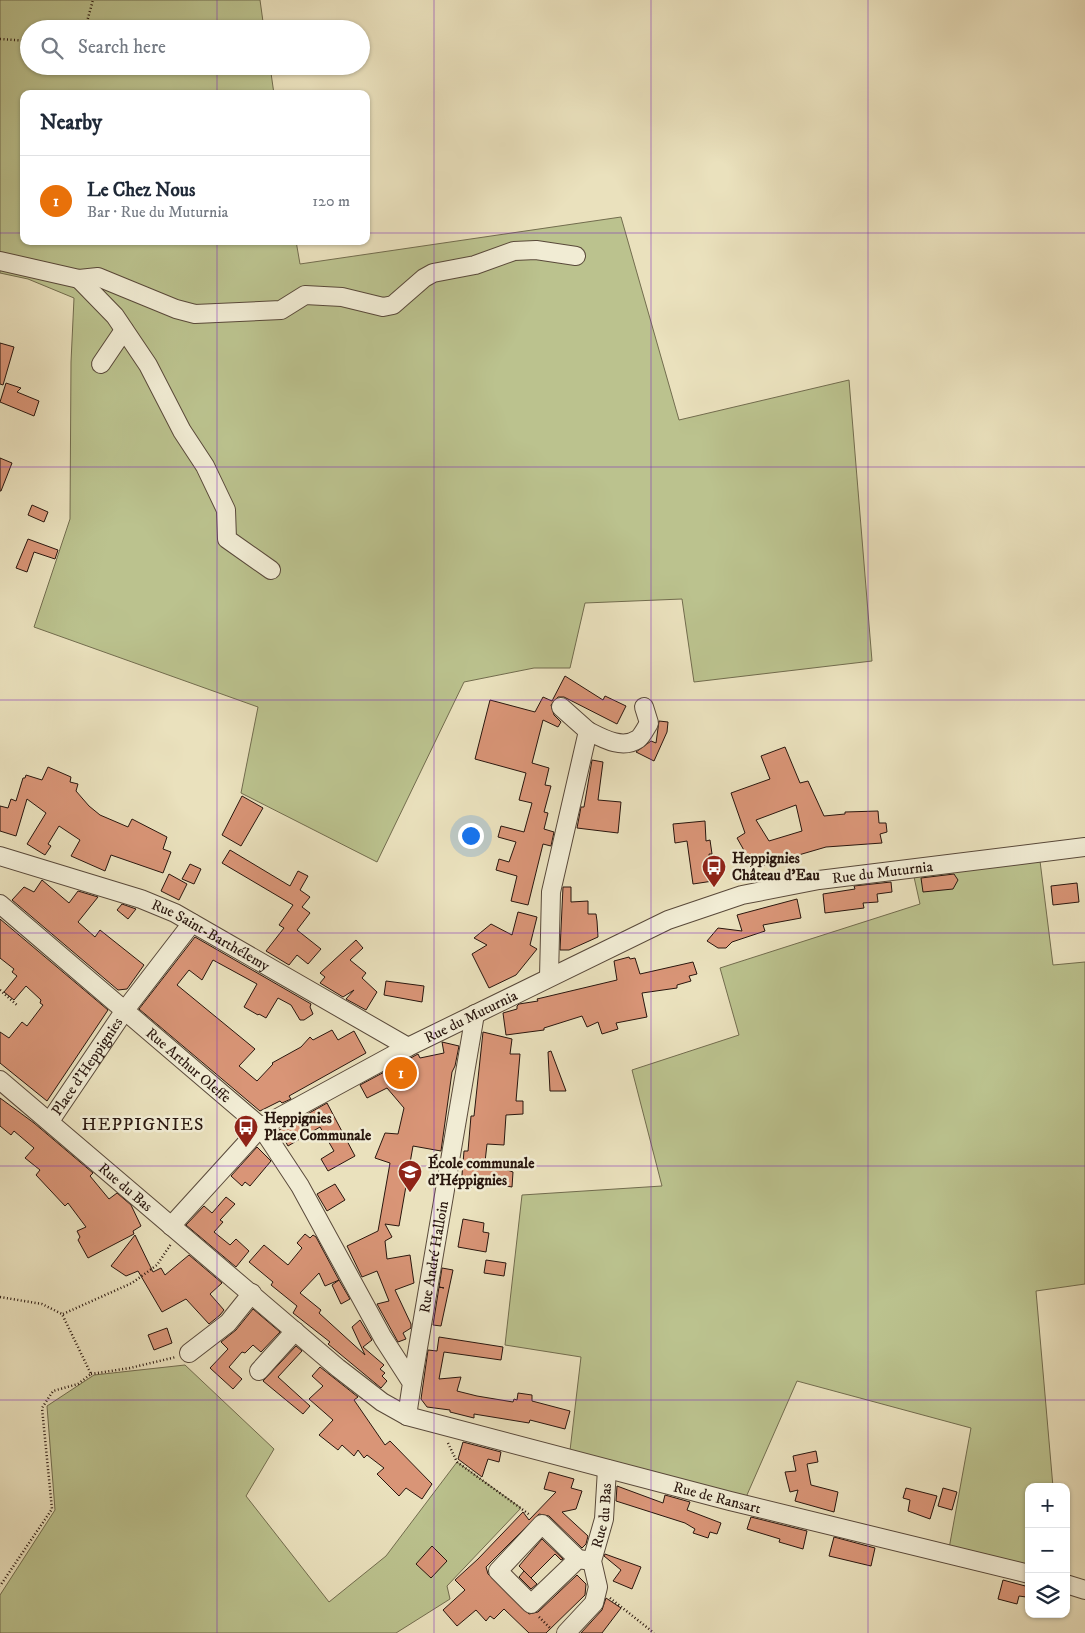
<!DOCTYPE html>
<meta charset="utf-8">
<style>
body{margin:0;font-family:"IM FELL DW Pica",serif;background:#f2f2f3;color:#1f2937}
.controls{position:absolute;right:15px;bottom:15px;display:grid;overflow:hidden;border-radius:10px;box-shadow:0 1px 4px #0004}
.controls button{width:45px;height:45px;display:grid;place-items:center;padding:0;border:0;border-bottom:1px solid #e0e1e3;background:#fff;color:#1f2937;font:25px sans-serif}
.you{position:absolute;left:470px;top:835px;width:18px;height:18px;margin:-12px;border:4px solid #fff;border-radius:50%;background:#1a73e8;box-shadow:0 0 0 8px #1a73e833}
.badge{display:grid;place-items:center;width:32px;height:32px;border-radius:50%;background:#8f2418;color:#fff;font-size:16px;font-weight:700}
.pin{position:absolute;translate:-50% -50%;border:2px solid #fff;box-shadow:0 1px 5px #0006}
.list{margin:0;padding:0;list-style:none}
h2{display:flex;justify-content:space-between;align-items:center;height:65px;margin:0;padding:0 20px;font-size:21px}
h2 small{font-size:16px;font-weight:400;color:#747a83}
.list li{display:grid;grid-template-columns:32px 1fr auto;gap:15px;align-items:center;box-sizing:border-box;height:90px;padding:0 20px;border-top:1px solid #e0e1e3}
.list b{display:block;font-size:19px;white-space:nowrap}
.list p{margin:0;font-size:16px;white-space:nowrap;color:#747a83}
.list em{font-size:16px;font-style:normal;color:#747a83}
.icon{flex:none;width:28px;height:28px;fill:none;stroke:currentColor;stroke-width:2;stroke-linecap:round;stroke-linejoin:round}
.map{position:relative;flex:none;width:1085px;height:1633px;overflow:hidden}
.search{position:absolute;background:#fff;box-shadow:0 1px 4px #0004;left:20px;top:20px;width:350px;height:55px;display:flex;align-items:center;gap:12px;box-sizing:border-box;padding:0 18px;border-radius:28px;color:#747a83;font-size:19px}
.panel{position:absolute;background:#fff;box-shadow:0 1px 4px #0004;left:20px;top:90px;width:350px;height:155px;border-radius:10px}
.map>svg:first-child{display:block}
.green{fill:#bbc28e;stroke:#726c4e}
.building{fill:#d99577;stroke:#29160e;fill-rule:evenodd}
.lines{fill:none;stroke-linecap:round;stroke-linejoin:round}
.minor-casing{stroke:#59493a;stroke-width:20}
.path{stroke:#29160e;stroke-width:2.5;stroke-dasharray:1 2.5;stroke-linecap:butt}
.minor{stroke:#f1ecd4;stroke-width:18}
.grid{fill:none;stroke:#7b2cbf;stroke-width:1;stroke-opacity:0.55}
.labels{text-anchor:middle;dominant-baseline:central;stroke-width:5;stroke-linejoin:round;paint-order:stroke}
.poi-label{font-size:15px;font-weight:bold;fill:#29160e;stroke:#f1ecd4;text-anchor:start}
.street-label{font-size:15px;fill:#29160e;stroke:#f1ecd4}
.quarter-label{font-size:18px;letter-spacing:1px;fill:#29160e;stroke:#f1ecd4}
</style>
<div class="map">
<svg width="1085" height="1633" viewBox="0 0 1085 1633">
<rect width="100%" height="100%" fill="#eae1bd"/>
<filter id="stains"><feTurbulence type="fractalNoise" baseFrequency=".004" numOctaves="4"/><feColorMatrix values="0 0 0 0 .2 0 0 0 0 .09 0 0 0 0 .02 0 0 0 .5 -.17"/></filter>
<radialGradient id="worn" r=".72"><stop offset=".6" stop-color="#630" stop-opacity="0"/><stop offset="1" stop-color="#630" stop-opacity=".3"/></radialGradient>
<!-- green -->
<path class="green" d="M0,0H260L264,29H29V66H270L274,94H24V241H296L300,264L621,217L679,420L849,380L872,661L694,682L682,599L585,603L570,668H534L464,682L377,862L241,793L258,707L34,627L70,519L71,362L74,298L28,279L0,273Z
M1039,853L1053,965L1085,962V1284L1036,1291L1053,1487H1029V1574L948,1554L971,1428L797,1381L743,1504L569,1459L581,1357L505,1345L522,1195L662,1186L632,1070L739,1035L720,968L920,904L912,868Z
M185,1365L274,1449L246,1496L329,1602L386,1556L457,1462L521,1508L447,1586L450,1599L396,1633H0V1595L55,1510L47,1406L94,1375Z"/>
<!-- building -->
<path class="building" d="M0,343L14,347L3,385L0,384Z
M6,383L21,388L17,392L39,401L34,416L0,402Z
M0,458L12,463L1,491H0Z
M32,505L48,512L44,522L28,515Z
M28,539L58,550L55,559L34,552L27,572L16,568Z
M565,676L603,700L605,696L626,706L617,724L564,697H558L551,705L554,715L561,722L558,727L543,720L532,763L549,768L545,785L551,786L544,812L548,813L544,829L554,832L551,846L543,844L528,905L511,901L517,876L496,870L499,859L509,862L516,842L498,837L501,826L524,832L532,803L519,800L526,773L475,759L490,700L535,712L543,697L552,701Z
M659,721L668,722L667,732L654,761L636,752L651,741L656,743Z
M785,747L800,783L808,781L824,816L845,814V812L878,811L879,823H886L887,832L880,834L882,843L826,847L754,868L737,838L745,833L731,793L770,779L761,756ZM796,805L802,831L769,841L756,820Z
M592,760L603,762L598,800L621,802L618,833L577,828L581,807H584Z
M48,767L71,777L70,782L78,784L76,791L89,806L100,815L128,827L132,819L167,837L163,849L171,852L163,873L111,855L105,871L71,856L80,840L59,826L48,844L51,846L45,855L27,844L46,813L27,799L16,836L0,831V806L8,808L11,799L16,801L23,778H25L26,775L42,780Z
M242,796L263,808L241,846L222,835Z
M705,821L706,841L710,840L712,854H709L713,881L693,884L687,841L675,843L673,824Z
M230,850L290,886L298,871L308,876L300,890L310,897L302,907L310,913L297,930L321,949L308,964L297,955L289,965L266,951L284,928L279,925L293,905L222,863Z
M190,864L201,869L194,884L182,879Z
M169,874L187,884L179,900L161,891Z
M954,874L958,880L953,889L923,892L921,878Z
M42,880L69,903L78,891L98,897L78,922L95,937L100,930L144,965L127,989L118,990L12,900L24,887L34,892Z
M891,882L892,892L877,894L878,902L863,903L864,908L825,913L823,894L855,889L854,886Z
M1077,883L1079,902L1053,905L1051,886Z
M563,887H571V902L588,901V914H596L597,921L598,937L569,950H560Z
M797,899L801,918L763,925L765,931L732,942L726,948H718L707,941L718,928L742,931L737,915Z
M122,904L136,909L128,919L117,910Z
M518,912L537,917L530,945L537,949L516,975L489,988L472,954L487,945L474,938L491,924L512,935Z
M0,919L108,1010L47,1101L0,1063V1032L9,1038L22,1022L27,1026L43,1005L40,1003L41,1000L26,986L14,1000L4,992L17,976L12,972L14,969L0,958Z
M195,937L311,1004L310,1007L313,1014L304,1020H300L291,1005L278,998L266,1018L259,1014L258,1015L244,1007L257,984L213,960L202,980L189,970L177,985L255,1049L239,1066L257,1081L273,1064L272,1063L301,1047L310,1037L313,1040L332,1030L338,1040L354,1031L366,1053L289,1096L291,1099L282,1103L280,1101L260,1111L139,1009Z
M356,940L363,948L350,960L366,973L362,978L377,992L366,1010L346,999L354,990L343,997L320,983L325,977L320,973Z
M629,957L630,959L635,958L640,974L693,962L697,974L689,976L691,981L677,985V988L642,993L647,1017L616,1023L618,1029L602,1034L598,1022L587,1027L582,1016L544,1028V1030L506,1035L503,1013L517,1009V1006L519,1004L538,1001L537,999L617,980L614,961Z
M386,981L424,986L422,1002L384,995Z
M483,1032L512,1039L510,1054H520L516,1101H523V1114L506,1115L504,1145L487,1144L485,1162L513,1172L512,1187L472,1180L471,1188L461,1187L464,1151H468L471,1116H474Z
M442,1042L459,1046L455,1066L452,1072L441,1151L413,1146L399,1226L385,1224L392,1237L385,1241L387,1259L410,1255L414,1283L395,1290L411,1324V1328L403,1333L406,1339L398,1342L377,1304L389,1301L377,1271L362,1277L347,1246L378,1231L390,1163L375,1158L385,1133L398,1134L404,1108L387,1088L367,1098L360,1085L418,1054L420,1058L444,1053Z
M551,1051L566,1091H550L548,1052Z
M0,1098L34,1123L93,1173L90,1176L109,1199L117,1193L131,1205L141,1226L133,1231L134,1234L88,1258L78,1240L80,1237L77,1231L86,1227L68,1203L65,1206L36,1175L40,1170L25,1158L34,1148L14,1131L11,1135L0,1126Z
M327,1103L355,1156L328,1171L321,1159L334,1151L320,1127L288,1146L279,1130Z
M257,1147L271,1161L250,1186L245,1182L242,1186L231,1176Z
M335,1184L345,1200L327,1211L317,1194Z
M226,1197L235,1204L220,1220L223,1222L214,1232L230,1245L236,1239L249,1251L236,1267L186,1225L204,1206L212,1213Z
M463,1219L484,1223L483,1232L489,1233L486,1252L458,1247Z
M305,1234L310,1238L313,1235L316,1237L339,1280L325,1286L319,1273L300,1293L321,1310L319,1313L365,1355L352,1327L360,1320L372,1340L363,1347L384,1365L380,1369L385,1373L382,1376L387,1381L381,1388L328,1344L330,1342L293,1313L297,1306L271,1285L273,1282L249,1262L264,1245L288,1265L302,1248L297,1243Z
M135,1235L153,1272L161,1268L165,1275L189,1255L222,1283L210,1294L224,1310L220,1315L209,1324L186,1299L162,1312L138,1271L126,1276L111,1266Z
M486,1260L506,1263L504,1276L484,1273Z
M442,1268L453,1270L441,1326L433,1325L439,1287L444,1288L439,1287Z
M339,1280L350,1299L341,1304L332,1285Z
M253,1309L280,1332L261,1352L253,1345L245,1353L242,1352L229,1367L242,1379L233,1389L210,1368L228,1349L221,1342L236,1330Z
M167,1328L172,1343L154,1350L148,1335Z
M439,1337L503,1347L501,1360L444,1352L439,1379L461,1377L457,1391L477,1396L513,1402L514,1399L517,1400L518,1393L532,1395V1401L570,1411L565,1429L530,1420L529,1423L474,1414V1418L450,1412V1410L427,1407L421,1399L428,1350L437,1351Z
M296,1346L302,1351L278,1377L310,1406L303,1414L263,1381Z
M320,1367L358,1397L354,1400L385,1445L390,1441L432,1484L422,1499L406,1488L399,1496L377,1474L384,1468L367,1455L364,1458L358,1450L354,1456L342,1445L338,1450L319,1435L333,1420L309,1399L323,1386L312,1376Z
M463,1442L501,1452L499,1462L488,1459L482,1477L458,1459Z
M816,1451L818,1462L807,1464L811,1485L838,1492L834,1512L795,1501L798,1490L790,1492L785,1472L796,1471L793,1456Z
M549,1472L574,1479L571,1488L582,1491L576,1509L562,1512L588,1536L586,1544L582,1548L549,1516L539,1514L486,1567L488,1574L529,1614L538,1612L577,1575L586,1584L585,1595L546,1633H529L504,1609L494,1619L490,1616L486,1621L476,1610L457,1626L443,1610L465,1590L455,1580L478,1559L523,1512L529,1520L556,1492L544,1489Z
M617,1486L663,1503L665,1495L690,1502L687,1510L721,1523L717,1534L710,1532L708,1538L693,1533L695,1529L685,1523L616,1501Z
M906,1488L937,1496L930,1519L908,1511L910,1500L903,1498Z
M943,1488L957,1492L952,1510L938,1506Z
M751,1517L807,1531L803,1549L779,1542L780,1539L747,1529Z
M834,1537L875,1548L871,1566L829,1556Z
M542,1539L563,1559L561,1560L555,1554L531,1578L519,1566Z
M432,1546L447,1561L431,1578L416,1564Z
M605,1554L641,1567L632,1589L613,1581L621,1570L604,1556Z
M524,1571L537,1584L531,1589L519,1577Z
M1003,1580L1029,1587L1026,1597L1019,1596L1017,1604L998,1599Z
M606,1598L621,1608L602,1633H581L602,1610Z"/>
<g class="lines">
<defs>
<g id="minor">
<path d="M0,261L79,279L98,277L176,309L195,314L281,310L305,295L342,297L383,307L393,305L424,278L433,273L475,265L514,251L536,250L576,256"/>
<path d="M79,279L115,316L148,365L182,431L205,466L226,510L227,539L271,570"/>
<path d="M101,364L124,330"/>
<path d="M588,731C602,738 622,750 638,739C642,736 646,728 649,723L644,707"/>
<path id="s1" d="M0,856L141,899L175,913L408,1047"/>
<path id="s2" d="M0,904L261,1127L300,1186L383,1338L412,1383L407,1416"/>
<path d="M549,977L551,892L588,731L561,707"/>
<path id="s3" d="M0,1080L338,1368L382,1402L407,1416L730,1501L1029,1574"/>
<path id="s4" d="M50,1121L125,1010L192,923"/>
<path id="s5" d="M171,1226L261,1127L408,1047L668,920L742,895L819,880L1085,847"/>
<path d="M189,1353L228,1323L252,1293"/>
<path d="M259,1371L295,1331"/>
<path id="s6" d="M412,1383L475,1014"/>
<path d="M578,1559L531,1604L498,1571L542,1524L578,1559L592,1561"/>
<path d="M1066,1584L1085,1590"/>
<path id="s7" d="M566,1633L594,1603L598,1587L592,1561L604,1519L607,1469"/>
</g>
</defs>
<!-- minor casing -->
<use href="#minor" class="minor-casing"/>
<!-- path -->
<path class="path" d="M85,29L93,0
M0,39L29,41
M0,990L18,1006
M0,1297L42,1304L62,1314L91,1374L78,1384L53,1391L42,1408L52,1509L0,1586
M63,1314L132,1283L157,1265L171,1244
M91,1374L130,1368L176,1357
M448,1443L457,1462L530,1515
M610,1598L654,1633
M539,1617L551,1629"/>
<!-- minor -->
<use href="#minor" class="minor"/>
</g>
<!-- grid -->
<path class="grid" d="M217,0V29M434,0V1633M651,0V1633M868,0V1633M217,66V94M0,233H24M366,233H1085M217,241V1633M0,467H1085M0,700H1085M0,933H1085M0,1166H1085M0,1400H1085"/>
<!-- icons -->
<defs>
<symbol id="bus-pin" viewBox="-11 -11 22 30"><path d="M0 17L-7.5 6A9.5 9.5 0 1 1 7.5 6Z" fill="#8f2418" stroke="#f1ecd4"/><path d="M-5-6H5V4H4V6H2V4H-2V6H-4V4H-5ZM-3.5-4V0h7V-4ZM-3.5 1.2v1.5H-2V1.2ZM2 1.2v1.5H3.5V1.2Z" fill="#fff"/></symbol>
<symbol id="school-pin" viewBox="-11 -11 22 30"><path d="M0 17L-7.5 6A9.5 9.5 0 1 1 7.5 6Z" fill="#8f2418" stroke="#f1ecd4"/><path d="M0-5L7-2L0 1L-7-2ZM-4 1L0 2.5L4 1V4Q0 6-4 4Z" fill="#fff"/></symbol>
</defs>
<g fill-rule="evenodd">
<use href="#bus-pin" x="700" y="853" width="28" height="38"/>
<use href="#bus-pin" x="232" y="1113" width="28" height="38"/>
<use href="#school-pin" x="396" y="1158" width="28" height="38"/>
</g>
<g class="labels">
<!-- poi labels -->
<g class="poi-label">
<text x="732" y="858">Heppignies<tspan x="732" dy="17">Château d'Eau</tspan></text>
<text x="264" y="1118">Heppignies<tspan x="264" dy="17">Place Communale</tspan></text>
<text x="428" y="1163">École communale<tspan x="428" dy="17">d'Héppignies</tspan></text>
</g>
<!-- street labels -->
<g class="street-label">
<text stroke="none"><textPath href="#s5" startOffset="811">Rue du Muturnia</textPath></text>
<text stroke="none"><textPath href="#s1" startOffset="226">Rue Saint-Barthélemy</textPath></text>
<text stroke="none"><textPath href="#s5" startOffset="371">Rue du Muturnia</textPath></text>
<text stroke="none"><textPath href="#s2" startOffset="248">Rue Arthur Oleffe</textPath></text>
<text stroke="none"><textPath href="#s4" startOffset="66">Place d'Heppignies</textPath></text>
<text stroke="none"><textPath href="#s3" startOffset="165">Rue du Bas</textPath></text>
<text stroke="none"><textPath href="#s6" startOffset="128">Rue André Halloin</textPath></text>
<text stroke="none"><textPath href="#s3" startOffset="849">Rue de Ransart</textPath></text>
<text stroke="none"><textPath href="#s7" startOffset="131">Rue du Bas</textPath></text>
</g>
<!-- quarter labels -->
<g class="quarter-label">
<text x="143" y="1125">HEPPIGNIES</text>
</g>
</g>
<rect width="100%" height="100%" filter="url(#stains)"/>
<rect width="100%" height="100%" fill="url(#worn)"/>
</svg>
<div class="controls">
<button>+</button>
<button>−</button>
<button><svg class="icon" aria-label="layers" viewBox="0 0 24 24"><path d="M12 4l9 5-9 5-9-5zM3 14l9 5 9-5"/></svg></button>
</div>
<div class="you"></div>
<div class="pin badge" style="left:401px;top:1073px;background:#e8710a">1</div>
<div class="search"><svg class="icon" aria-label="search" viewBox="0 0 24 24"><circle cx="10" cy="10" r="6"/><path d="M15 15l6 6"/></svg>Search here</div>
<section class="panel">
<h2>Nearby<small></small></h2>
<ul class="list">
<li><span class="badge" style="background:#e8710a">1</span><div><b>Le Chez Nous</b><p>Bar · Rue du Muturnia</p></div><em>120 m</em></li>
</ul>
</section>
</div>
